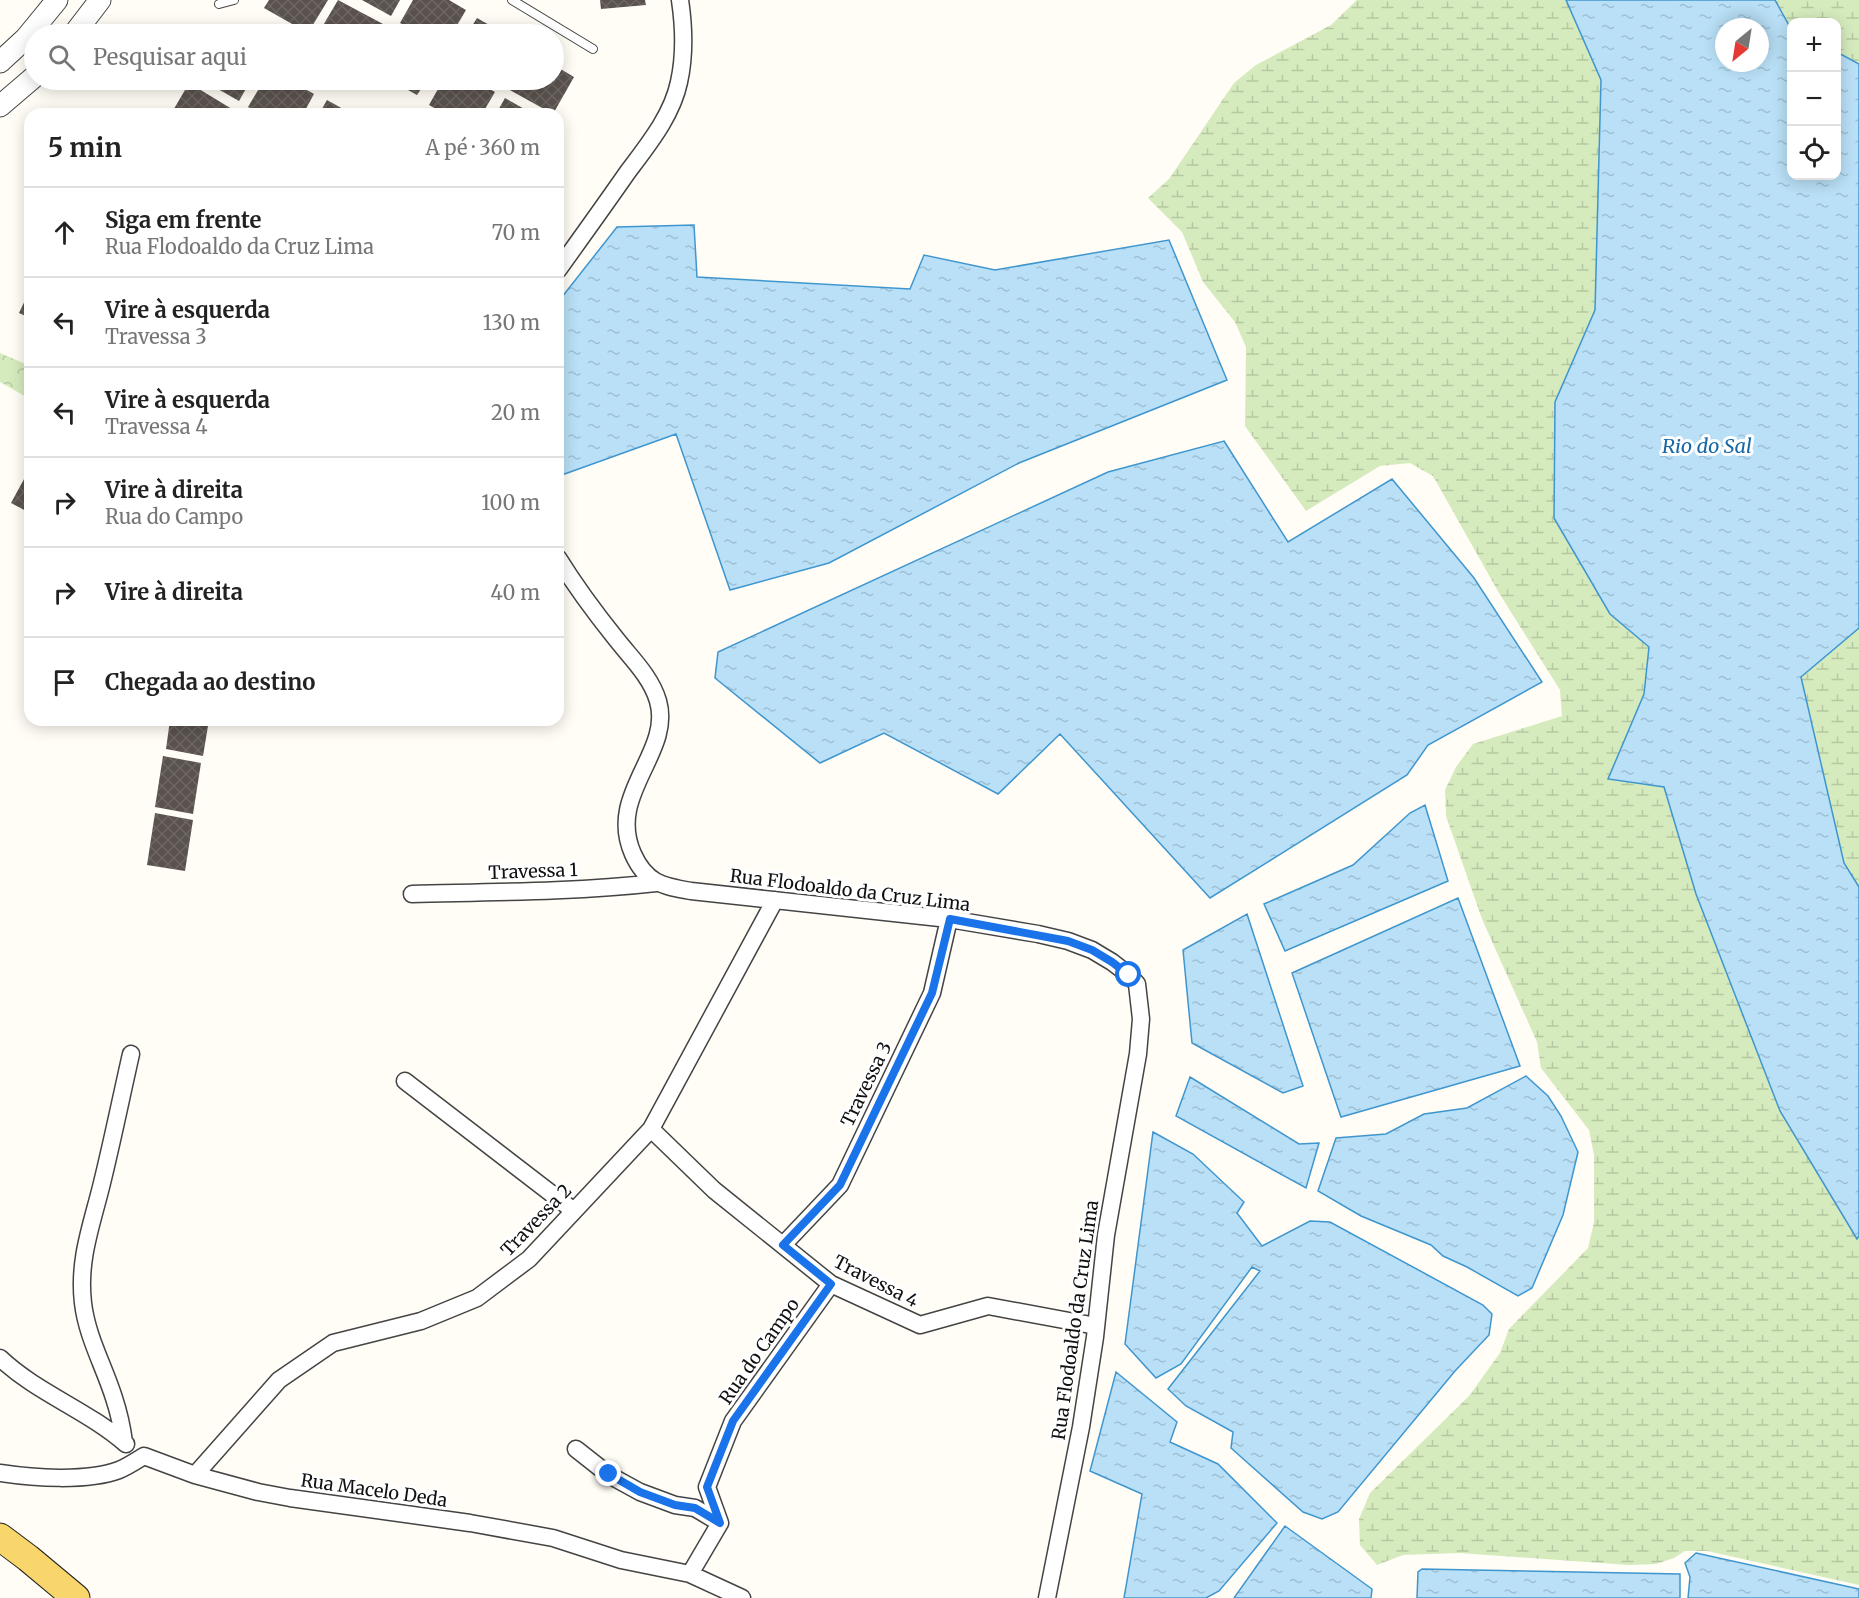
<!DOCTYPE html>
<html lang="pt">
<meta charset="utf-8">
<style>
body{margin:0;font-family:Merriweather,serif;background:#f6f6f6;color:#222}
.controls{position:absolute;right:18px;top:18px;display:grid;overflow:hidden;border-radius:12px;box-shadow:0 3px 15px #0003}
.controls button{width:54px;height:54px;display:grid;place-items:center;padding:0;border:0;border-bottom:2px solid #e0e0e0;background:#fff;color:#222;font:30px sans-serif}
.compass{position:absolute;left:1715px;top:18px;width:54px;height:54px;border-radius:50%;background:#fff;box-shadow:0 3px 15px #0003;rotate:210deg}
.stop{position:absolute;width:18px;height:18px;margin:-14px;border:4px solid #1a73e8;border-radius:50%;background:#fff}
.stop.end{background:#1a73e8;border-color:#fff;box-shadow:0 2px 6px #0008}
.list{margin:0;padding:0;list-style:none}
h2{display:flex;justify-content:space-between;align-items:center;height:78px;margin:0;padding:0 24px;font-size:26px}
h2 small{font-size:20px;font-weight:400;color:#767676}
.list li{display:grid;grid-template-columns:39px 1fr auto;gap:18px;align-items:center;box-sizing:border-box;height:90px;padding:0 24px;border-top:2px solid #e0e0e0}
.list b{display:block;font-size:22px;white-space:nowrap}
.list p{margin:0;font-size:20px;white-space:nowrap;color:#767676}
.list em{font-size:20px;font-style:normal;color:#767676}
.icon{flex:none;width:33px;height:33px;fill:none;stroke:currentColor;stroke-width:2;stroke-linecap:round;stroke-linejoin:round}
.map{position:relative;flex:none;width:1859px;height:1598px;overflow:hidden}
.search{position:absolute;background:#fff;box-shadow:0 3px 15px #0003;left:24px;top:24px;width:540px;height:66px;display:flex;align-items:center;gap:15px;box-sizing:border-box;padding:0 21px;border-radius:33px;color:#767676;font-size:22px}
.panel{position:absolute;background:#fff;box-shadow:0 3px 15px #0003;left:24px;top:108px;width:540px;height:618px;border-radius:18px}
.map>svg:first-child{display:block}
.wetland{fill:url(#wetland-marsh);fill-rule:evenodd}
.park{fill:url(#park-crowns)}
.water{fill:url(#water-ripples);stroke:#3f96cf;stroke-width:1.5;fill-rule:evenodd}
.building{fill:url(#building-cross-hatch)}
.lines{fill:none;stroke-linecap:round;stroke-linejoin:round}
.service-casing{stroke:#444;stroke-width:10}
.minor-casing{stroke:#444;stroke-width:19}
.tertiary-casing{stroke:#444;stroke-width:23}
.primary-casing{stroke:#222;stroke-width:29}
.service{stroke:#fff;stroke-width:8}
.minor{stroke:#fff;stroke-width:16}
.tertiary{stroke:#fff;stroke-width:21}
.primary{stroke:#f9d66b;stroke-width:27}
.route{stroke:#1a73e8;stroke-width:8}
.labels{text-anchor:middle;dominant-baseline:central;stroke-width:6;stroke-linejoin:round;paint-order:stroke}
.street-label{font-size:18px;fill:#111;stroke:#fff}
.water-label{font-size:20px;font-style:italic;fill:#1768a6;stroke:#fff}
</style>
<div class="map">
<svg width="1859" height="1598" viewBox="0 0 1859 1598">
<defs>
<pattern id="wetland-marsh" width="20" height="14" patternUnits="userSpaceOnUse" patternTransform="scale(1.5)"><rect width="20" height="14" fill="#d5ebbd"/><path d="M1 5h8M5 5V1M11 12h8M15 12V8" fill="none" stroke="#b6c8a1"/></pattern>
<pattern id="park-crowns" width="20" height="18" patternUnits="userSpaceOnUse" patternTransform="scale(1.5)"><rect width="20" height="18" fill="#d5ebbd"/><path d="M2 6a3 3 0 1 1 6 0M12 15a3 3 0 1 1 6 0" fill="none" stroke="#b6c8a1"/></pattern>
<pattern id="water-ripples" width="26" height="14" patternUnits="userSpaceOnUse" patternTransform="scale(1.5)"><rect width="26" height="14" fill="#b9e0f7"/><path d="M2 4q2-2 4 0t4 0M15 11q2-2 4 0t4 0" fill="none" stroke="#9ebfd3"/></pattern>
<pattern id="building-cross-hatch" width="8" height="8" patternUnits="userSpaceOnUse" patternTransform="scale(1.5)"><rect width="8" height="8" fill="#5a524d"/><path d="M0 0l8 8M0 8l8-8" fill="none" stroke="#6d6662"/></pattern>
</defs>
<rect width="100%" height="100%" fill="#fffdf5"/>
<!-- wetland -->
<path class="wetland" d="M1357,0H1859V1585L1707,1551H1685L1674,1558L1656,1564L1629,1565L1459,1553L1403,1555L1377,1565L1360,1545L1359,1519L1370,1493L1469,1396L1500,1353L1509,1329L1588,1248L1594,1222V1155L1589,1130L1541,1068L1537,1042L1482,919L1446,816L1445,790L1456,767L1473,744L1562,716L1560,690L1499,593L1433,476L1410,463L1380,466L1306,511L1245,426L1246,347L1235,322L1203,282L1182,232L1148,198L1169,179L1234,83L1256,65L1331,25ZM1792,22H1836V176H1792ZM1724,27H1760V63H1724Z"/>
<!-- park -->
<path class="park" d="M0,353L30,366V399L0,382Z"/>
<!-- water -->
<path class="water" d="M1566,0H1775L1791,29L1792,176H1836L1837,52L1859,64V628L1801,677L1844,863L1859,887V1236L1857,1239L1780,1111L1696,894L1664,787L1608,779L1644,694L1649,647L1610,614L1554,518L1555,402L1595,310L1601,80ZM1724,27H1760V63H1724Z
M694,225L697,277L910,289L924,255L995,270L1169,240L1227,380L1019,463L829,563L730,590L676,434L559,476L558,473V302L617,227Z
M1224,441L1288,542L1392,479L1474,578L1542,682L1428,745L1407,775L1210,898L1060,734L998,794L884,733L820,763L715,678L718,652L1108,472Z
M1425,805L1448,881L1285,951L1264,904L1353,865L1410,813Z
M1458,898L1520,1066L1341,1117L1292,973Z
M1247,914L1303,1086L1283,1093L1192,1043L1183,950Z
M1526,1076L1548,1096L1561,1116L1578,1152L1563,1215L1532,1288L1518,1296L1467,1267L1443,1256L1431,1245L1361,1216L1318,1191L1336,1138L1386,1134L1424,1114L1467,1108Z
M1190,1077L1299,1144L1319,1143L1306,1188L1176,1116Z
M1153,1132L1193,1154L1244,1202L1237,1213L1262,1246L1310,1221L1330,1222L1483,1305L1492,1314L1489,1335L1455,1371L1338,1512L1322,1519L1303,1512L1231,1448L1233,1432L1186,1406L1168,1389L1260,1271L1252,1267L1181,1364L1156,1378L1125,1344Z
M1116,1372L1177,1422L1170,1442L1218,1464L1277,1523L1219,1591L1206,1598H1124L1142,1494L1090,1471Z
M1285,1526L1372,1589L1371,1598H1234Z
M1696,1553L1859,1589V1598H1688L1690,1577L1685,1563Z
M1422,1569L1680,1574V1598H1417L1418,1572Z"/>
<!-- building -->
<path class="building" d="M269,0H328L308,33L264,8Z
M338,0L383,24L377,34H318Z
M362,0H400L391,16Z
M413,0H449L466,10L452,34H421L400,23Z
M600,0H645L646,5L601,9Z
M477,18L505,34H467Z
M554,65L574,77L553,114L508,89L514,80H554Z
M202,80H251L239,101Z
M264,80H289L314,94L303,114H261L248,107Z
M390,80H427L417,95Z
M443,80H473L495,92L482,114H445L429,105Z
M189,83L232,109L229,114H171Z
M505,98L533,114H496Z
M327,100L352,114H319Z
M30,290V318L19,313Z
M30,468V513L11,503Z
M170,720H209L203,756L166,749Z
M163,756L201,763L193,814L155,807Z
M155,813L193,820L185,871L147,865Z"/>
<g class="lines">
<defs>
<path id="service" d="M512,0L593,49
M219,4L234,0"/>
<path id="minor" d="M558,270C581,238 604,206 627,173C647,146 672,116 679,82C685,55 684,27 680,0
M558,558C576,587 596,614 617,640C632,659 651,677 658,701C673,753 606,794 633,854C646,883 662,886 691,891L949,919L1038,934L1068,941L1092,950L1112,962L1129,975L1137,984L1141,1019L1138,1054L1106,1235L1095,1337L1081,1427L1047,1598
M412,894C494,892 575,892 656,883
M405,1081L574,1211
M651,1129L714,1190L831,1284L920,1325L988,1306L1096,1326
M783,1245L840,1185L932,993L949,919
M0,1358C37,1393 87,1410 126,1444
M124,1442C122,1427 119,1413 114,1398C104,1366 87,1337 83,1303C78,1261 91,1227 101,1187C112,1143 121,1098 131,1054
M576,1449L609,1475L640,1492L675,1505L695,1508L720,1523
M0,1473C33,1478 87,1482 119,1470C127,1467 136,1461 144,1456L195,1475L258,1492L290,1498L470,1523L553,1538L621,1560L690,1574L742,1598
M195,1475L279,1380L333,1343L421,1321L477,1298L529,1259L651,1129L775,900
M690,1574L720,1523L707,1487L733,1421L831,1284"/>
<path id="tertiary" d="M74,34L100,0
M0,62L26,38L57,0
M0,106L34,77"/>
<path id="primary" d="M0,1537L28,1558L76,1598"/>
</defs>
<!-- service casing -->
<use href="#service" class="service-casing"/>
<!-- minor casing -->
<use href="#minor" class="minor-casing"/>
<!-- tertiary casing -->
<use href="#tertiary" class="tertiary-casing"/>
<!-- primary casing -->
<use href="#primary" class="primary-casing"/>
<!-- service -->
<use href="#service" class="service"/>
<!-- minor -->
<use href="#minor" class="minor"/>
<!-- tertiary -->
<use href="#tertiary" class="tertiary"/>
<!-- primary -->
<use href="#primary" class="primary"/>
</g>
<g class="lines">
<!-- route -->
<path class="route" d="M609,1474L640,1492L675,1505L695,1508L720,1523L707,1487L733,1421L831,1284L783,1245L840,1185L932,993L950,919L1068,941L1092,950L1112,962L1129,975"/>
</g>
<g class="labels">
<!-- street labels -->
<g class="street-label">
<text transform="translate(533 871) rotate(-2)">Travessa 1</text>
<text transform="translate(850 890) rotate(7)">Rua Flodoaldo da Cruz Lima</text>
<text transform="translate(866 1084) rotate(-64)">Travessa 3</text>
<text transform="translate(536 1220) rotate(-46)">Travessa 2</text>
<text transform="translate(876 1281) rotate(27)">Travessa 4</text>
<text transform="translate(1075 1320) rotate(-82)">Rua Flodoaldo da Cruz Lima</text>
<text transform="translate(759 1351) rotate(-55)">Rua do Campo</text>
<text transform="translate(374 1490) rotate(8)">Rua Macelo Deda</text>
</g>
<!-- water labels -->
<g class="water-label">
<text x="1707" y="445">Rio do Sal</text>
</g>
</g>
</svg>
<div class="controls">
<button>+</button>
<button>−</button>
<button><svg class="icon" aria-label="locate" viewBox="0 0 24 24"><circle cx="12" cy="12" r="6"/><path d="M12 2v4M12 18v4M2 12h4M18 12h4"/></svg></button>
</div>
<svg class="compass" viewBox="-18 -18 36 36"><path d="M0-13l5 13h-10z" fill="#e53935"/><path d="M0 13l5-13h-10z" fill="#767676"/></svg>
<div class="stop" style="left:1129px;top:975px"></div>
<div class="stop end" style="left:609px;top:1474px"></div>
<div class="search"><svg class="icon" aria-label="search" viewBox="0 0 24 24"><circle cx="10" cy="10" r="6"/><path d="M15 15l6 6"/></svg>Pesquisar aqui</div>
<section class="panel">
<h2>5 min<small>A pé · 360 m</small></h2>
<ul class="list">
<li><svg class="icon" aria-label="ahead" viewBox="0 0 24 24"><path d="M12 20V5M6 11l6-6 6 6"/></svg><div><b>Siga em frente</b><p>Rua Flodoaldo da Cruz Lima</p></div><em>70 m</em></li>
<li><svg class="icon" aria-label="left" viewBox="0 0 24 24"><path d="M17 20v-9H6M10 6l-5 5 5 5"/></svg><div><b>Vire à esquerda</b><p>Travessa 3</p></div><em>130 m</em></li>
<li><svg class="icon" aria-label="left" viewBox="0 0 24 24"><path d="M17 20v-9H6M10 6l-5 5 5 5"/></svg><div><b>Vire à esquerda</b><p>Travessa 4</p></div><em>20 m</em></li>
<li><svg class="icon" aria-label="right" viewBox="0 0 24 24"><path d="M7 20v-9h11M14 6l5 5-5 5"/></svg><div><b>Vire à direita</b><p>Rua do Campo</p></div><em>100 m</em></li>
<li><svg class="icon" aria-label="right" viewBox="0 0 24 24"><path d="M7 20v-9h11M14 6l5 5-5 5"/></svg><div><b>Vire à direita</b></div><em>40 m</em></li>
<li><svg class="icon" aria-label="arrive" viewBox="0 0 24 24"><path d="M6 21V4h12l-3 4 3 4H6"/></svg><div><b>Chegada ao destino</b></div></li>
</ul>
</section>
</div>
